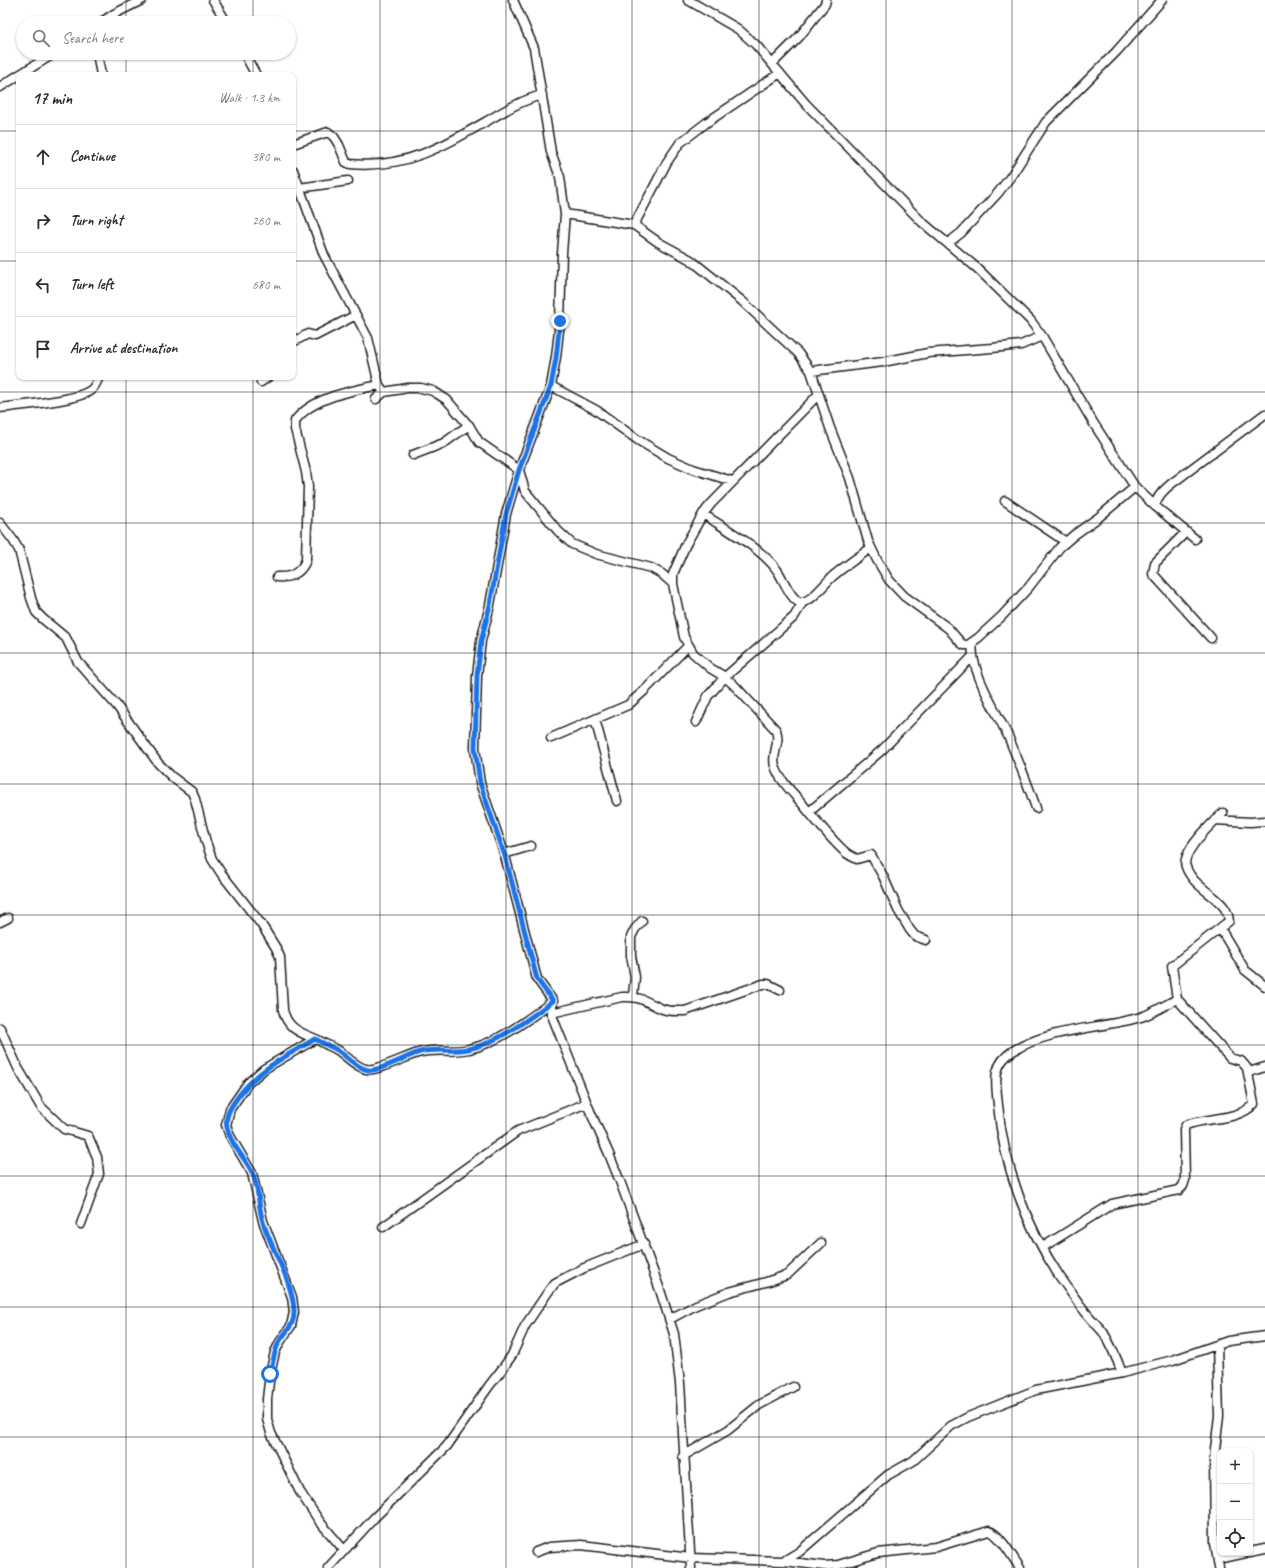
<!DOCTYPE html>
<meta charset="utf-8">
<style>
body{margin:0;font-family:Caveat,sans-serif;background:#f7f7f7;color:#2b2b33}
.controls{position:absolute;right:12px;bottom:12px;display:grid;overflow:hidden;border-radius:8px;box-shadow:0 1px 3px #0004}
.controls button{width:36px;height:36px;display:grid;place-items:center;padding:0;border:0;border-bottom:1px solid #e1e1e2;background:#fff;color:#2b2b33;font:20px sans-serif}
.stop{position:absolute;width:12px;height:12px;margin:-9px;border:3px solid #1a73e8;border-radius:50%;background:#fff}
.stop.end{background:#1a73e8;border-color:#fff;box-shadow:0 1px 4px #0008}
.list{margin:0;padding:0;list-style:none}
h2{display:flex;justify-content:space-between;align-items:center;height:52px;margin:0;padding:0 16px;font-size:17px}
h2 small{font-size:13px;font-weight:400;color:#7c7c81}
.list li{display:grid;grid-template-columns:26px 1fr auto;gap:12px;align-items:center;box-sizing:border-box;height:64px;padding:0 16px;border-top:1px solid #e1e1e2}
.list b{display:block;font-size:15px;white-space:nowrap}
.list em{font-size:13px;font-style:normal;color:#7c7c81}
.icon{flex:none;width:22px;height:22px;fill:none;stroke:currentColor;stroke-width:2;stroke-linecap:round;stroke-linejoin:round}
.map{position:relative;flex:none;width:1265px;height:1568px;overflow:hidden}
.search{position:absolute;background:#fff;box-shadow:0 1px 3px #0004;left:16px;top:16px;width:280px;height:44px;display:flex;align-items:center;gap:10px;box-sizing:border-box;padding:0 14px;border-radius:22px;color:#7c7c81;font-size:15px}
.panel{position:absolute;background:#fff;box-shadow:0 1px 3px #0004;left:16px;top:72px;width:280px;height:308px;border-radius:8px}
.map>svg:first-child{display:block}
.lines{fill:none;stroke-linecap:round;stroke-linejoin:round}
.minor-casing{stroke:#1c1c1c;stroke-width:11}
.minor{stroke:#fff;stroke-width:8}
.route{stroke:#1a73e8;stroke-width:5}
.grid{fill:none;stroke:#1c1c1c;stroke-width:1;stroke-opacity:0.55}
</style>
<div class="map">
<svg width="1265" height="1568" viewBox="0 0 1265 1568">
<rect width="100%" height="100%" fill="#fff"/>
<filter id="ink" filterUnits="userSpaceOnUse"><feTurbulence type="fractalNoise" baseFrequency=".025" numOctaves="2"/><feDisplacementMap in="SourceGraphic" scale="8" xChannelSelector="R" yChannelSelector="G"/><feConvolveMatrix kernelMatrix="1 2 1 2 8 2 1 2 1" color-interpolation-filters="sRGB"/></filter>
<g filter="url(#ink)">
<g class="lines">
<defs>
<path id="minor" d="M213,0L227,23
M513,0L534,48L551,152L560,177L565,214L562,253L560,321L556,357L551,386L519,470L506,514L490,605L481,641L477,676L475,748L480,783L505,856L537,979L553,1001L551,1013L590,1111L609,1154L621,1184L660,1290L674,1334L680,1383L691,1568
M688,0L738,29L756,45L806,104L922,222L978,269L1030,320L1042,336L1094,424L1135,487L1155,506L1195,539
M100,23L114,14L142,0
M97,53L101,75
M244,53L256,75
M772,64L799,37L825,4L826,0
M19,75L55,53
M0,87L19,75
M293,144L328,132L334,137L339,145L346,162L350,164C404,169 442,147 487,121C504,111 522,100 542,95
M293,170L324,255L368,338L379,385
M299,188L348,181
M565,214L634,225L658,242L691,260L742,301L798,353L811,371L830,428L850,478L868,541L877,560L889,580L904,596L948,628L961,643L964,645H968L978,638L1002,616L1029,587L1060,547L1074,535L1099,517L1135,487
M634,225L667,162L680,143L706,123L780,73
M948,243L961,233L998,193L1011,176L1046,122L1116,52L1162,0
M293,342L308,334L315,336L356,315
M811,371L883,362L928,353L992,348L1021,345L1042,336
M261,382L268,377
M551,386L596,410L638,440L668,458L693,469L732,481
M818,395L711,504L703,514L686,544L673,574V584L684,637L693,653L710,668L725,677L734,685L776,730C781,745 771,753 775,766C779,779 791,791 800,801C814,818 828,836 844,851C848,855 853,857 857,859L871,855L883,876L898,910L910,930L915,936L926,940
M376,399L384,392
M0,408C21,405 76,401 91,390C95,387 97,381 99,377
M413,455L444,443L469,425
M1005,501L1066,542
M1155,506C1157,496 1164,490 1171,484L1265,414
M703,514C727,530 760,547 777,570C784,580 789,597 800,603C813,601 824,584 833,576C845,566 858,557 871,548
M0,523L13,540L19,550L31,598L36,612L43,619L66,638L78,662L117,706L158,763L172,777L192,792L195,799L206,842L212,859L221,873L261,924L276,948L280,957L283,1010C288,1031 303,1033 320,1041C326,1045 333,1047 339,1051C347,1057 356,1067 366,1069C376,1072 407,1056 418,1053C436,1048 452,1053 469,1049C498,1043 530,1018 553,1001
M1186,532L1155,563L1153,574L1211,638
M277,577C291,578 301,573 306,560L308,487L306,472L295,429V421C311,398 353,390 379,385L384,392L408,388H421L433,391L447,400L470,427L479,442L519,470L525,491L558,531L572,544L596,554L651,568L662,574L673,584
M973,642C968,668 997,712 1008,736C1018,760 1028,784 1036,808
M595,719L617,801
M696,722L708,696L725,677L794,617L803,602
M551,738L628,705L644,691L688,646
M809,812L882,750L972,657
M1215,820L1250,822L1265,821
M504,854L531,846
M0,922L8,918
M1220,928L1245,970L1265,986
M633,996L635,977L631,956V937L635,929L642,921
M551,1013L622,997C640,996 645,1001 660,1008C668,1012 677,1011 685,1011L763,984H768L780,990
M0,1028L18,1068L41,1107L64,1129L88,1136L97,1157L99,1174L81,1224
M315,1039L264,1069L248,1083L230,1109L226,1125L230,1136L252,1173L263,1221L292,1297L294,1312L291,1326L280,1342L275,1352L270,1374L267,1399V1419L271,1433L300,1492L320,1522L344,1550
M1249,1072L1265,1067
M383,1227L518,1131L587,1103
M1043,1247L1112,1204L1179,1190L1183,1186L1185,1180L1184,1129L1186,1125C1207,1117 1238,1121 1254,1104L1247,1068L1241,1061L1230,1058L1177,999L1172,966L1229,921C1228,910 1223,905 1215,898C1204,889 1191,881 1186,867C1180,853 1213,822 1223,813
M670,1319L696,1305L729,1292L766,1282L787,1275L821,1243
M1217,1345L1219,1416L1214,1458L1215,1543L1219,1568
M1122,1373C1117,1359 1111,1345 1103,1332C1098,1326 1092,1320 1087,1314C1077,1302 1069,1289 1060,1277C1027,1228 1003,1164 998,1105C996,1083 991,1065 1013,1051C1050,1028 1100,1029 1141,1017C1153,1013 1165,1005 1177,999
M683,1456L728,1430L759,1405L793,1387
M536,1552L549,1547L581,1545L691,1558L784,1561L799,1552L888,1475L913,1461L951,1426L968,1417L1036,1390L1122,1373L1173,1360L1228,1341L1265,1336
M1250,1552L1265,1549
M1218,1559L1246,1553
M784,1561L824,1566L838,1565L878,1553L936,1547L989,1531C999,1533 1014,1559 1020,1568
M328,1568L374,1518L447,1446L489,1386L503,1368L512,1355L525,1326L548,1292L555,1283L584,1268L644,1244"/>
</defs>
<!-- minor casing -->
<use href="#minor" class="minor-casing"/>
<!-- minor -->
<use href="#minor" class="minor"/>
</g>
</g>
<g class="lines" filter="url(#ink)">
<!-- route -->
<path class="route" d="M270,1374C273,1363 274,1351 279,1342C286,1330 295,1326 294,1310C292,1279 272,1251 263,1222C258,1206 259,1186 252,1172C244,1156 230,1144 227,1127C225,1119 229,1110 233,1104C254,1071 283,1058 315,1039C322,1043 330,1046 337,1050C346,1056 357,1068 368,1070C379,1072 406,1056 420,1052C436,1048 452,1052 468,1049C496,1044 530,1018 553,1001L537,979L505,856L480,783L475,748L477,676L481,641L490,605L506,514L519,470L551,386L556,358L560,321"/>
</g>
<!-- grid -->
<path class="grid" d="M126,0V23M253,0V23M380,0V1568M506,0V1568M632,0V1568M759,0V1568M886,0V1568M1012,0V1568M1138,0V1568M126,53V75M253,53V75M0,131H19M293,131H1265M0,261H19M293,261H1265M126,377V1568M253,377V1568M0,392H1265M0,523H1265M0,653H1265M0,784H1265M0,915H1265M0,1045H1265M0,1176H1265M0,1307H1265M0,1437H1265"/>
</svg>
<div class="controls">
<button>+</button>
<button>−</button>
<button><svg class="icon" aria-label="locate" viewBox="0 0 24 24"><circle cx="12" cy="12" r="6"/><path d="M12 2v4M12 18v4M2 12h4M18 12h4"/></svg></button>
</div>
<div class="stop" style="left:270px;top:1374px"></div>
<div class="stop end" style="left:560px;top:321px"></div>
<div class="search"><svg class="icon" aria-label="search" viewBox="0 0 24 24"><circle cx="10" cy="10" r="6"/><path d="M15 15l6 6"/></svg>Search here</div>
<section class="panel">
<h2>17 min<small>Walk · 1.3 km</small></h2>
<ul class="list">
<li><svg class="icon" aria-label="ahead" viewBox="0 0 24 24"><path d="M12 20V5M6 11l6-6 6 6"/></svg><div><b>Continue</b></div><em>380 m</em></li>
<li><svg class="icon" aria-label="right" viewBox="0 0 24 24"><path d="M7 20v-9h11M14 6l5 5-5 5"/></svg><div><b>Turn right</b></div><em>260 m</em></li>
<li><svg class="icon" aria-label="left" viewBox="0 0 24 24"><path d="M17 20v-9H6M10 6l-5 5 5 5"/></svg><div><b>Turn left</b></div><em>680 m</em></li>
<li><svg class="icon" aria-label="arrive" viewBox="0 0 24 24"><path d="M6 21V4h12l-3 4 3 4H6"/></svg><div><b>Arrive at destination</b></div></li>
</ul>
</section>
</div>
